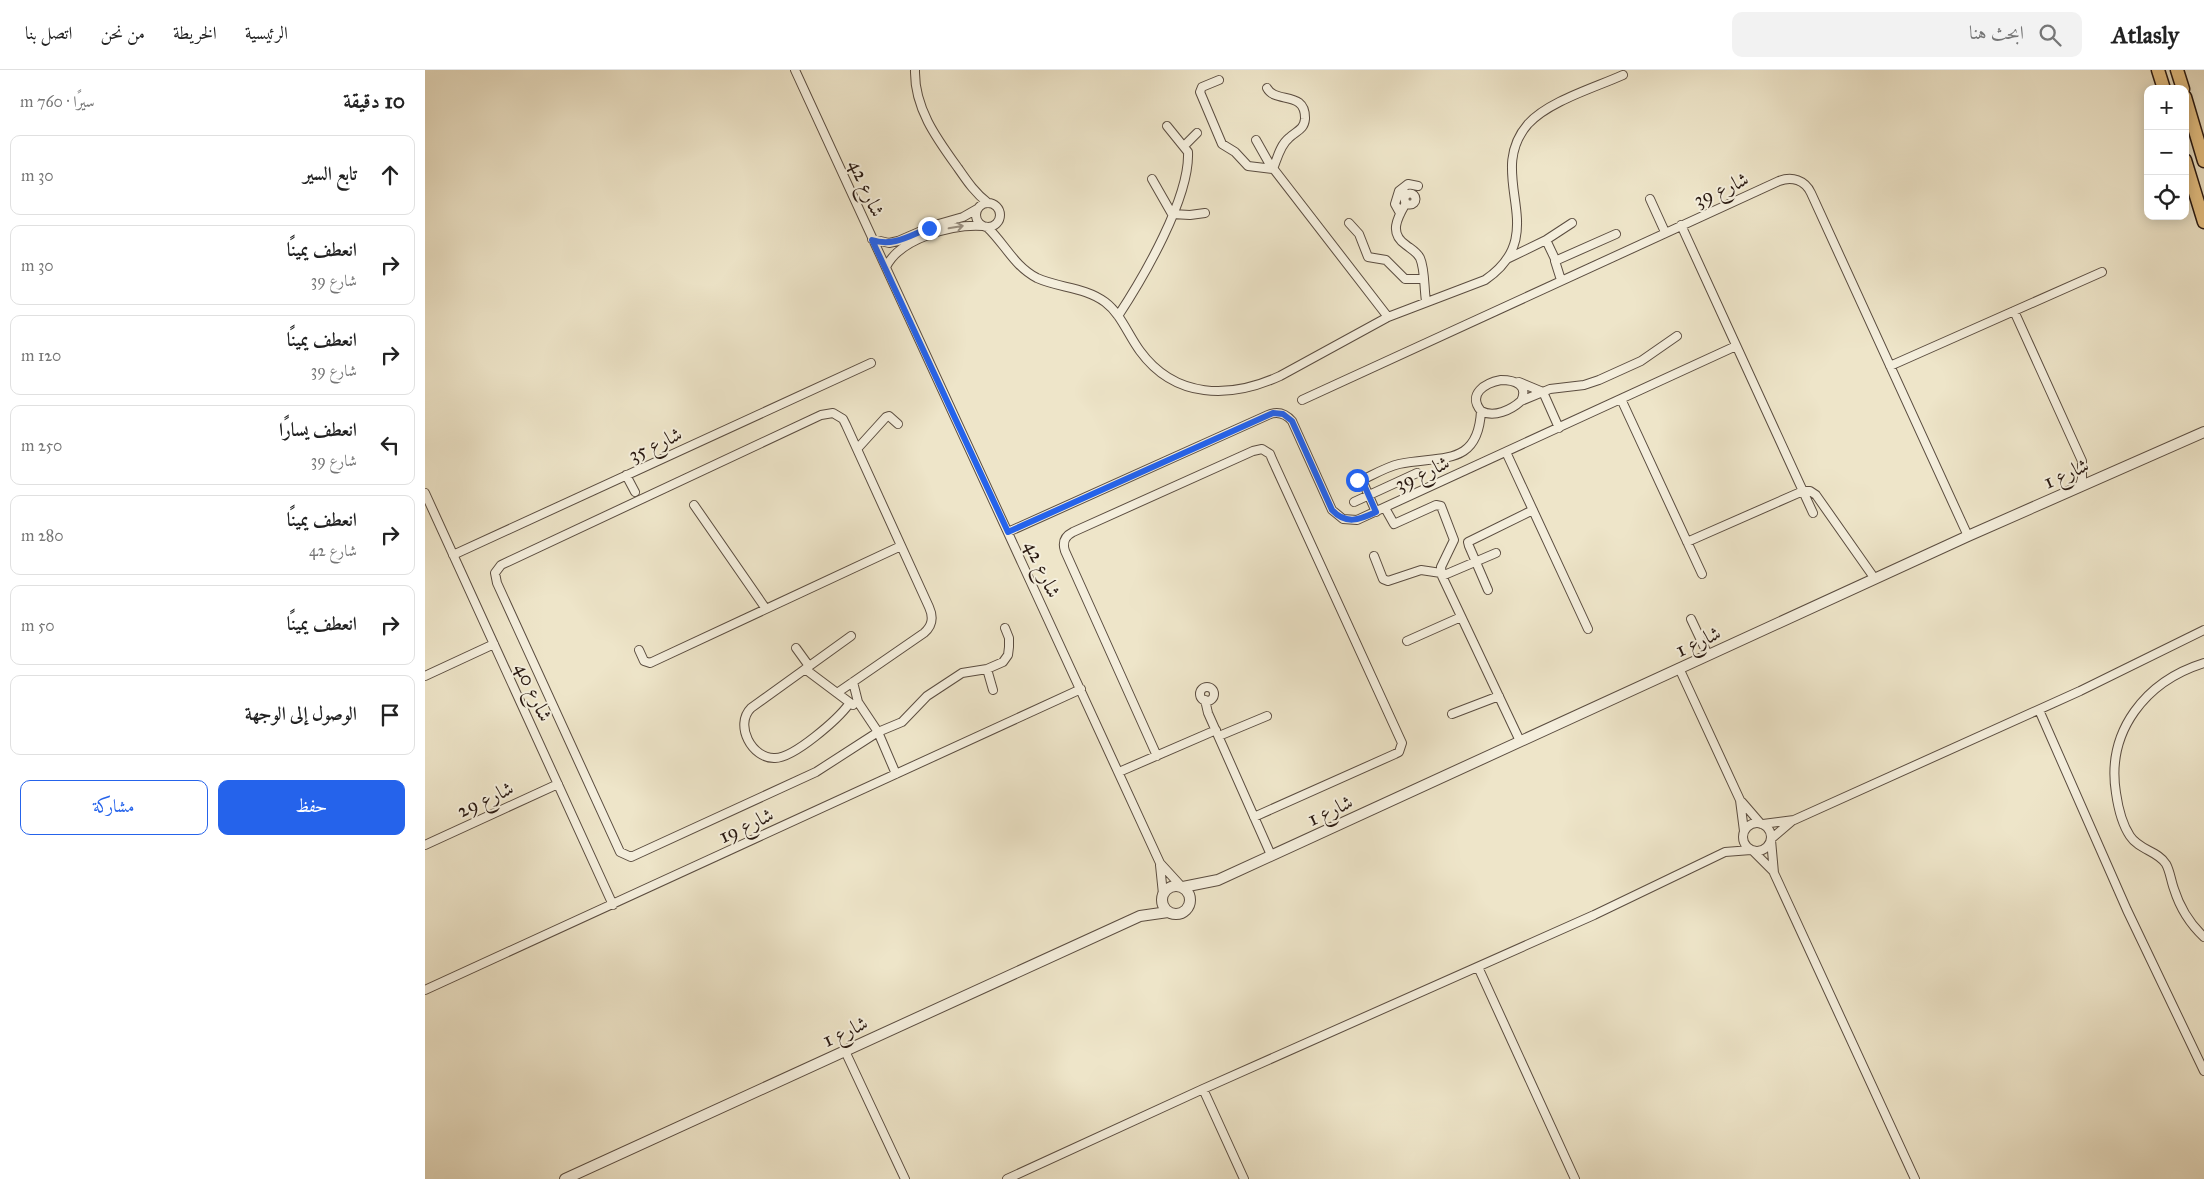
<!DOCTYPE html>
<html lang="ar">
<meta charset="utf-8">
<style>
body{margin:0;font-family:"IM FELL Great Primer",Amiri,serif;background:#f2f2f2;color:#222;direction:rtl}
.controls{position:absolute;right:15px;top:15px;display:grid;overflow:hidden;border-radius:10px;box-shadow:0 2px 12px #0003}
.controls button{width:45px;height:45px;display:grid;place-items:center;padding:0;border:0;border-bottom:1px solid #e0e0e0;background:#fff;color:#222;font:25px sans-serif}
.stop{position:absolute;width:15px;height:15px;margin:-11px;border:4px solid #2563eb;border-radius:50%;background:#fff}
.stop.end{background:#2563eb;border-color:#fff;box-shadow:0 1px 5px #0008}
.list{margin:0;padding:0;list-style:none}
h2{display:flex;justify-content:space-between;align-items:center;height:65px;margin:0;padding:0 20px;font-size:21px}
h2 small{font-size:16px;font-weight:400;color:#767676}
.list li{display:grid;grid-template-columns:32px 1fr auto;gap:15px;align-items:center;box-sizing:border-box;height:80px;margin:0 10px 10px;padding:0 10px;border:1px solid #e0e0e0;border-radius:10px}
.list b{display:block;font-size:19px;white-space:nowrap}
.list p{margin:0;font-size:16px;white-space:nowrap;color:#767676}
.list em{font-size:16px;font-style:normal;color:#767676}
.actions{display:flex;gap:10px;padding:15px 20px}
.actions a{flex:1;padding:11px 0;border:1px solid #2563eb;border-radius:10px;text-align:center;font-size:18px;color:#2563eb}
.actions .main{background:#2563eb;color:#fff}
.icon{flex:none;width:28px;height:28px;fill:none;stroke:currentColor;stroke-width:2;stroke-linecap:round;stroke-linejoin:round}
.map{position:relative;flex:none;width:1779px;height:1109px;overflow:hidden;direction:ltr}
header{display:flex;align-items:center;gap:30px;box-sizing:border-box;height:70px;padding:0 25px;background:#fff;border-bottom:1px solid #e0e0e0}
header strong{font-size:24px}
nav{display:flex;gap:28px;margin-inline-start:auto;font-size:18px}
.search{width:350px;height:45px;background:#f2f2f2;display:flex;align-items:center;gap:12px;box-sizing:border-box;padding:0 18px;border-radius:10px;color:#767676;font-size:19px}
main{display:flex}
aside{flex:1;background:#fff}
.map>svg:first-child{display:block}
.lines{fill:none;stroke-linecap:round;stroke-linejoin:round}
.minor-casing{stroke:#5b4d40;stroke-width:10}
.tertiary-casing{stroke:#5b4d40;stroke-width:12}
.primary-casing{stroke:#2a1a12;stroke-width:15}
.minor{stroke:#f4eedc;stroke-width:8}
.tertiary{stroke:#f4eedc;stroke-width:10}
.primary{stroke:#e7c284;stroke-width:12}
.oneway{stroke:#998f81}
.route{stroke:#2563eb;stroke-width:6}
.labels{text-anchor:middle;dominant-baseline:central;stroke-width:4;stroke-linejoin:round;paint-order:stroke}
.street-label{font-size:20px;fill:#2a1a12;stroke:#f4eedc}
</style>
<header>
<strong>Atlasly</strong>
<div class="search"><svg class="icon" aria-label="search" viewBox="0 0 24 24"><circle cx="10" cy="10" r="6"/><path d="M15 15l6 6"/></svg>ابحث هنا</div>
<nav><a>الرئيسية</a><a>الخريطة</a><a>من نحن</a><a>اتصل بنا</a></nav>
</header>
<main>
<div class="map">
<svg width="1779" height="1109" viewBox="0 0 1779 1109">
<rect width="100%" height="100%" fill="#eee5c9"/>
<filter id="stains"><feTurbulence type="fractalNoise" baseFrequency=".004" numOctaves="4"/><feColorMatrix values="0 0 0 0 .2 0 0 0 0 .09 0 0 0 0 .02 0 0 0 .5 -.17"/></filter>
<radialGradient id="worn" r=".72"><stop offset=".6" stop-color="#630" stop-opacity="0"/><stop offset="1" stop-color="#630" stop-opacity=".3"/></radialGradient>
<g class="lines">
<defs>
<path id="minor" d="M370,0L735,793L756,816
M490,0C489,38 512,69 533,98C542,111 550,123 563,133
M794,10L777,17L775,22L797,74L810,82L823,96L848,99C852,89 855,75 864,68C871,61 879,60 880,49C881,20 850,34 842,18
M831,70L844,93L963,247
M759,76L772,63
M727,109L747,144L765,145L780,143
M979.5 129a5.5 5.5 0 1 1 11 0a5.5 5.5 0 1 1-11 0Z
M1225,129L1240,162
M551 145a12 12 0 1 1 24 0a12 12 0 1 1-24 0Z
M981,133C973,147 963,163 981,175C986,179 992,182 995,188C1000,199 999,219 1001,231
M975,143L970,134L974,121L983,114L993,116
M924,153L934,164L943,187L961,190L980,209H998
M1256,155L1388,443
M562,157C580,174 589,196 612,208C634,218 660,217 680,232C696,244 703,265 715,281C750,329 805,329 855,306L963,247L1060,210C1129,163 1058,106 1103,54C1124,31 1169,18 1198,5
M447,169L464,173L473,171L510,155L538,147L552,139
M1121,170L1131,191
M1084,188L1121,170L1147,153
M461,197C475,168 528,154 558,156
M1136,210L1130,191L1191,164
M1589,241L1657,391V408L1655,416
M693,246C718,208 765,128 763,82L742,56
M1465,296L1677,202
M1076,310C1090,310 1104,315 1096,331C1086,340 1069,348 1056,341C1042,324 1060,313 1076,310Z
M1094,312L1118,322
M1118,322L1134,358
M1196,329L1277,504
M877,330L1354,111C1367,106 1380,110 1386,123L1543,466
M1096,331L1125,319L1159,315L1174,310L1216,291L1252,266
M432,379L461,347L464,346L473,354
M1081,382L1163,559
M201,405L210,422
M930,405L935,411C948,405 961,397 974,394C1015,385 1053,398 1056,341
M937,410L951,442
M0,423L188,835
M929,432L992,403
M269,435L341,539
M960,438L969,454L1011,435L1016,436L1029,470L1016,497L1017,506L1095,671
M583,462L843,345C852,341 860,343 867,351L907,440L918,449L932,450L1311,276
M1262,472L1378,421H1385L1391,425L1450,509
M28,485L446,293
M949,486L958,509L963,511L996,500L1016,503
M1017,506L1071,483
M1063,520L1044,476L1043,472L1108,440
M1266,549L1283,585
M982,571L1036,547
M371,578L384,596
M214,580L219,591L225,593L476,476
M1779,593C1721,611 1681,661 1691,723C1693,737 1697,754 1705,766C1714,780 1733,781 1741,794C1745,801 1746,811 1749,819C1755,838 1765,854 1779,867
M1254,598L1315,730L1319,761
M380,599L428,635
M562,599L568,620
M0,606L69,574
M428,612L433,632L453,662L471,704
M775 624a7 7 0 1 1 14 0a7 7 0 1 1-14 0Z
M412,623L499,563C507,556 509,548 504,537L421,355L418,349L408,343L396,345L76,495L70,503L72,513L195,782L206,787L391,702L453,662L477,652L502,626L537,603L562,599L578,592L583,585L584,577V568L580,558
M780,630L783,643L846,785
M424,634C413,649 369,688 350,688C327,689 309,655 326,638L426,566
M1614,640L1702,840L1779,1001
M1027,644L1074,626
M794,666L842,646
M732,686L640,481C637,472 640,466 648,462L828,381L837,379L845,384L847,389L977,673L974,682L970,684L829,747
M694,702L791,660
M1317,732L1336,754
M1318 767a14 14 0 1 1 28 0a14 14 0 1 1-28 0Z
M1338,754L1369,750L1655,621L1779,560
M1346,769L1367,751
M1346,770L1349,803L1490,1109
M0,775L133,714
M1328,781L1348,801
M735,795L738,824
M1053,897L1150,1109
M0,920L656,619
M420,981L480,1109
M778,1019L819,1109
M582,1109L778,1019L1169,845L1300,782L1326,780"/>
<path id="tertiary" d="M737 830a14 14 0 1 1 28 0a14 14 0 1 1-28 0Z
M758,817L793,810L1543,466L1779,362
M140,1109L715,846L743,842"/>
<path id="primary" d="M1733,0L1739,19
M1752,0L1758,19
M1760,27L1779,91
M1760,90L1779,152"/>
</defs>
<!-- minor casing -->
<use href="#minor" class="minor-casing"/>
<!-- tertiary casing -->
<use href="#tertiary" class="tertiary-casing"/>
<!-- primary casing -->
<use href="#primary" class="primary-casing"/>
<!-- minor -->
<use href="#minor" class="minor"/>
<!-- tertiary -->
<use href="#tertiary" class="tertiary"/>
<!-- primary -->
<use href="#primary" class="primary"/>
</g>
<!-- one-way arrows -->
<defs><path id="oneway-shaft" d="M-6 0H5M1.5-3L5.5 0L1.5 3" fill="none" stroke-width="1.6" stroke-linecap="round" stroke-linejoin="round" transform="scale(1.25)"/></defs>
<use class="oneway" href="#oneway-shaft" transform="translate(531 157) rotate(-10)"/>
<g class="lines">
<!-- route -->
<path class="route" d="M504,158C484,166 468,177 447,170L583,462L848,343L858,344L867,351L907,440C921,455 934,450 951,442L937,410H932"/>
</g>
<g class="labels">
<!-- street labels -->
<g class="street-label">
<text transform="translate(442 118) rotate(66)">شارع 42</text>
<text transform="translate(1296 119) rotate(-24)">شارع 39</text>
<text transform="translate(230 374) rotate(-25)">شارع 35</text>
<text transform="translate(997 403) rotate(-25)">شارع 39</text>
<text transform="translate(1641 403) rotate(-24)">شارع 1</text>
<text transform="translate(618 499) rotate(65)">شارع 42</text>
<text transform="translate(1273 571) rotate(-25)">شارع 1</text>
<text transform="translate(109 622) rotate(65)">شارع 40</text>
<text transform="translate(60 729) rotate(-25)">شارع 29</text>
<text transform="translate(905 740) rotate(-25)">شارع 1</text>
<text transform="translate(321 755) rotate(-25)">شارع 19</text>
<text transform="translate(420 961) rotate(-25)">شارع 1</text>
</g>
</g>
<rect width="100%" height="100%" filter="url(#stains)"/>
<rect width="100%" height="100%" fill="url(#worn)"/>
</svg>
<div class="controls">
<button>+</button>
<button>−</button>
<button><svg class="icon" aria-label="locate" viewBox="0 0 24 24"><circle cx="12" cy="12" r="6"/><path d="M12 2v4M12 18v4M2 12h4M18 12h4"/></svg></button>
</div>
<div class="stop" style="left:932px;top:410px"></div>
<div class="stop end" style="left:504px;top:158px"></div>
</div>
<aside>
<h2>10 دقيقة<small>سيرًا · 760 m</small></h2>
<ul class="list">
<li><svg class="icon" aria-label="ahead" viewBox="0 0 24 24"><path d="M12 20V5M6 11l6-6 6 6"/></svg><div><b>تابع السير</b></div><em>30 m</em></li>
<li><svg class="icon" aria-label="right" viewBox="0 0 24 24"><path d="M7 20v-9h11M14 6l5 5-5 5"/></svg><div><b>انعطف يمينًا</b><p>شارع 39</p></div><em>30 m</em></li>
<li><svg class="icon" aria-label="right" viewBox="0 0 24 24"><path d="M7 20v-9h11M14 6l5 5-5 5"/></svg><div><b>انعطف يمينًا</b><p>شارع 39</p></div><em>120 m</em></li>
<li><svg class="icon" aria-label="left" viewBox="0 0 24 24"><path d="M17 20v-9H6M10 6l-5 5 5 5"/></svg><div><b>انعطف يسارًا</b><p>شارع 39</p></div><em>250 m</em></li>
<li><svg class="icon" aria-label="right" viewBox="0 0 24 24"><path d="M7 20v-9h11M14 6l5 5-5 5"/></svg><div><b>انعطف يمينًا</b><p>شارع 42</p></div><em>280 m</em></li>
<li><svg class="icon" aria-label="right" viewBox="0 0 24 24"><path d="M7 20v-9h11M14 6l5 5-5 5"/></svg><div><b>انعطف يمينًا</b></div><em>50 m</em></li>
<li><svg class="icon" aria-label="arrive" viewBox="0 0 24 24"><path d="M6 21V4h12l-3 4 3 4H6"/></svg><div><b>الوصول إلى الوجهة</b></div></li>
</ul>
<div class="actions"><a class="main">حفظ</a><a>مشاركة</a></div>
</aside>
</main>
